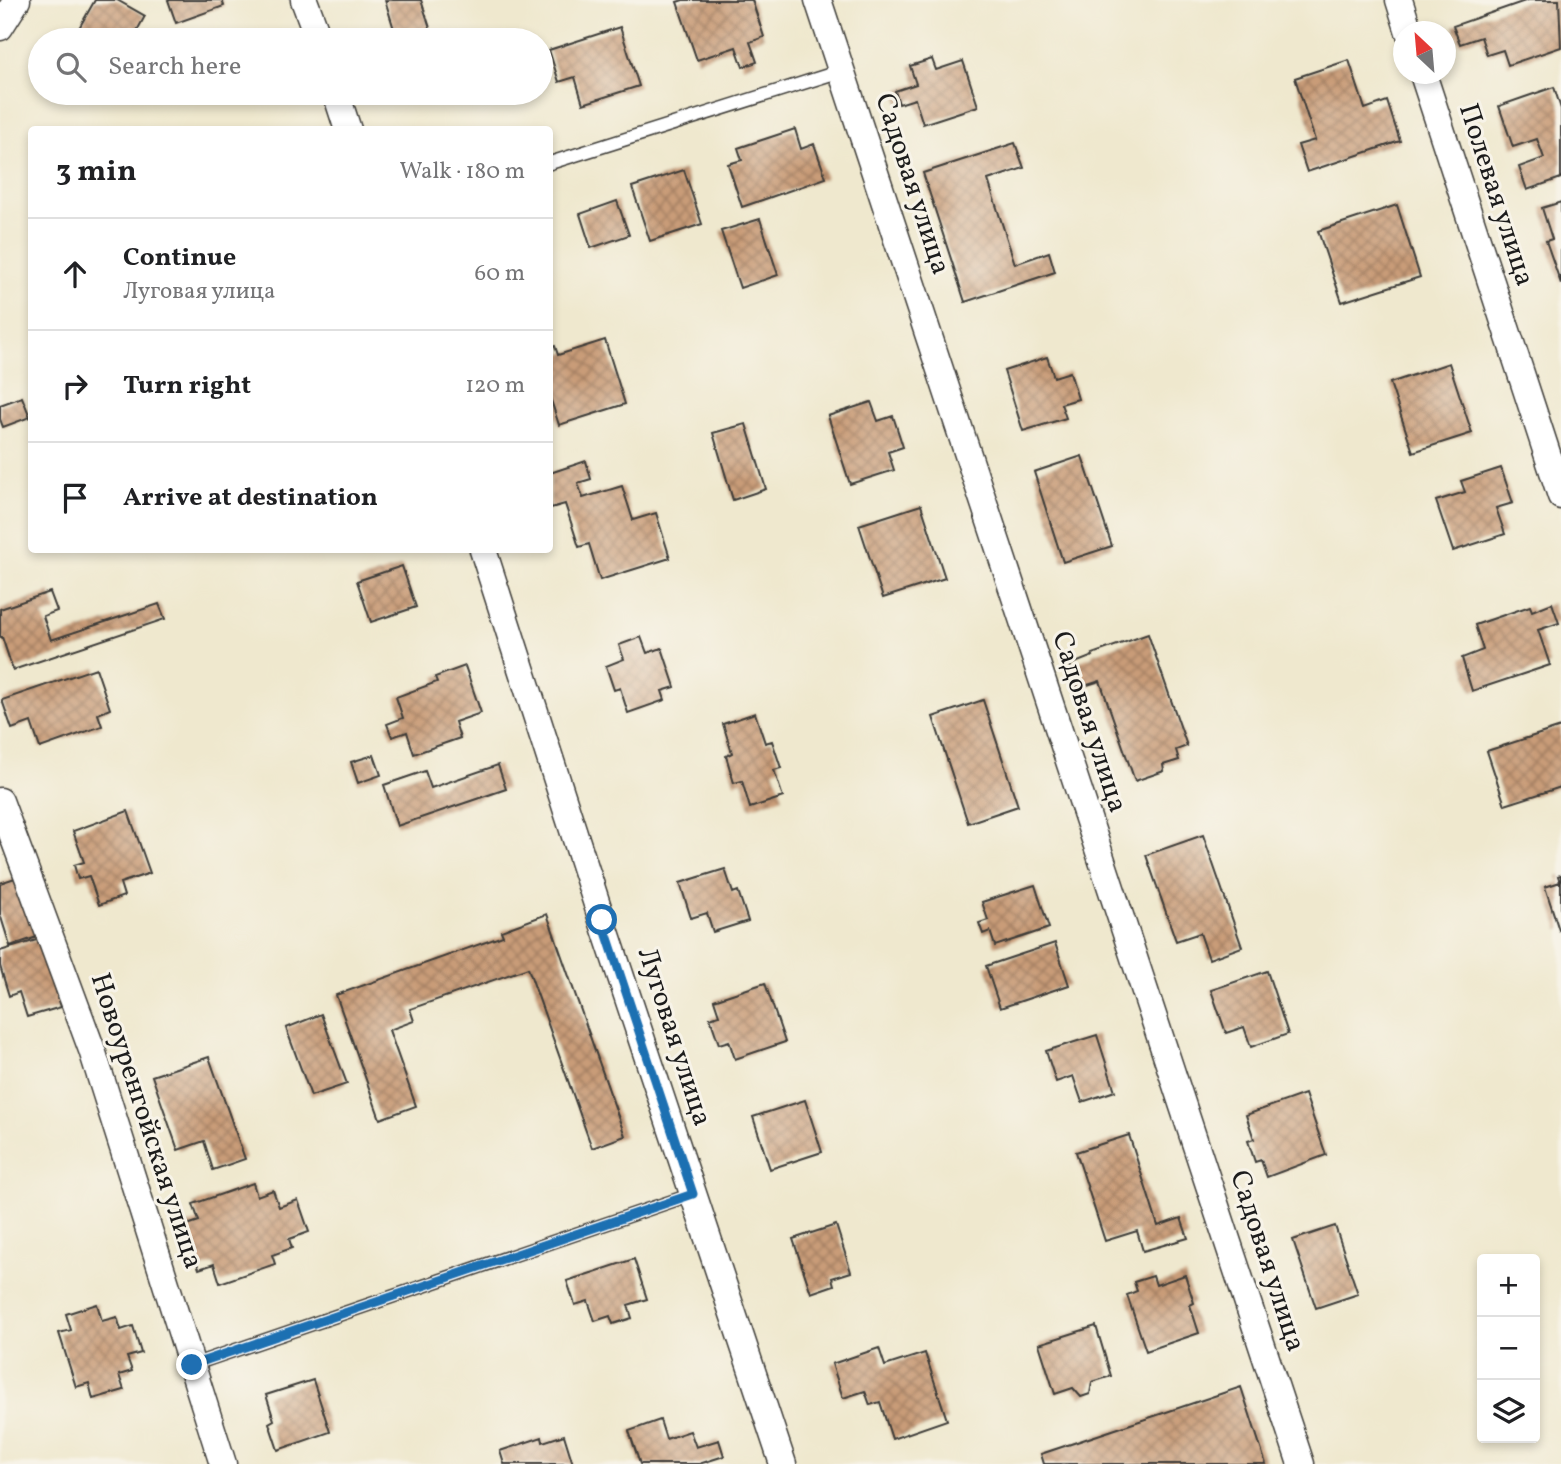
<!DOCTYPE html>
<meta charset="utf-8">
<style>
body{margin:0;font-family:Vollkorn,serif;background:#f6f6f6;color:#202124}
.controls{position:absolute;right:21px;bottom:21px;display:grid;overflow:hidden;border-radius:7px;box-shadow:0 4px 10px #0003}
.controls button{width:63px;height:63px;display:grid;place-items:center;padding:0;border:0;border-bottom:2px solid #e0e0e0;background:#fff;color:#202124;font:35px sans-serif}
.compass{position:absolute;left:1393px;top:21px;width:63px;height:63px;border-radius:50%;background:#fff;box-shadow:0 4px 10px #0003;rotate:334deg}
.stop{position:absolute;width:21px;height:21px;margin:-16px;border:5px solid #1f6fb2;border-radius:50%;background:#fff}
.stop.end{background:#1f6fb2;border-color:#fff;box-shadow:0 2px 7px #0008}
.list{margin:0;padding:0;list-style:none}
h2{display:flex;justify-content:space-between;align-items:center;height:91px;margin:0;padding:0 28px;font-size:30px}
h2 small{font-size:23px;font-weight:400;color:#757577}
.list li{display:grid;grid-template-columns:46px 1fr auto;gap:21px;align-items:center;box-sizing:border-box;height:112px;padding:0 28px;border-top:2px solid #e0e0e0}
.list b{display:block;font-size:26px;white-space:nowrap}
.list p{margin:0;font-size:23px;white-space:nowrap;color:#757577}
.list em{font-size:23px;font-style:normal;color:#757577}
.icon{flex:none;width:38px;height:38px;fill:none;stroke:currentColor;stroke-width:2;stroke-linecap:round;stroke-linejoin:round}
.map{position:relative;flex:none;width:1561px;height:1464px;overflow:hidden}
.search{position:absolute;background:#fff;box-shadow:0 4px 10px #0003;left:28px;top:28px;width:525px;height:77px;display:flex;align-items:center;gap:18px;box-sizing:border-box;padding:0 24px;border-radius:38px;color:#757577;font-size:26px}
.panel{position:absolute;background:#fff;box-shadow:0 4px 10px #0003;left:28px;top:126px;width:525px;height:427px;border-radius:7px}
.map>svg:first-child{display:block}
.building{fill:url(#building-cross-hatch)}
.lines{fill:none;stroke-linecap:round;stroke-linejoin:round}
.service-casing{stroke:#3c3b37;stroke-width:15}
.minor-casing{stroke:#3c3b37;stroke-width:29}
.service{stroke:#fff;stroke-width:12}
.minor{stroke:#fff;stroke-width:26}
.route{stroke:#1f6fb2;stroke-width:9}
.labels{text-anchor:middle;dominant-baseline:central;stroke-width:6;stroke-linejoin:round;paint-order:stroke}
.street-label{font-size:28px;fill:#1c1c1c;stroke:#f7f3e8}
</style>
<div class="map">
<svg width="1561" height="1464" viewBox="0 0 1561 1464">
<defs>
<pattern id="building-cross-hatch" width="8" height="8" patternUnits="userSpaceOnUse" patternTransform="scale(1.75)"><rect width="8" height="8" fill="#c99c78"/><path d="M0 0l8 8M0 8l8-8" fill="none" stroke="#a27e62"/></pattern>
</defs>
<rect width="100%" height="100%" fill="#f7f3e8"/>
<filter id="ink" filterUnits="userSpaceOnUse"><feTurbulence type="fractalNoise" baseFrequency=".0143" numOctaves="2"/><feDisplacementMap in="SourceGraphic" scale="14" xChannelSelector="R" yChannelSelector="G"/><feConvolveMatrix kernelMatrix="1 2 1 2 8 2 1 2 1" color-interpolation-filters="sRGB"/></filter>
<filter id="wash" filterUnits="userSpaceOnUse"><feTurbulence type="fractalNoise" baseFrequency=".00686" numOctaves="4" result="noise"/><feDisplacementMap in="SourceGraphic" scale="28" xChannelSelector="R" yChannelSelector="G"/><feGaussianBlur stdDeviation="1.57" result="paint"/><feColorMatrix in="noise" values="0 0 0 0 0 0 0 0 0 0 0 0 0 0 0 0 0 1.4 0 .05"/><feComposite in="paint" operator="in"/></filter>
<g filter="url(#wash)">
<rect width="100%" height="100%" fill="#efe8ce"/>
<g id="blocks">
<!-- building -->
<path class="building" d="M95,0H117L145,16L132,40H101L79,28Z
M168,0H222L224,6L176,23Z
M385,0H421L430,28L397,39Z
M683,0H752L764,37L750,42L757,62L743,67L736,47L697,60L677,2Z
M1528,0H1559L1561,47L1508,65L1503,50L1487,55L1481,37L1460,44L1453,26Z
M620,27L639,86L583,104L575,77L559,82L549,50Z
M932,59L936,70L963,61L978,106L923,124L915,99L899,104L895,91L916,84L910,66Z
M1349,60L1365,109L1387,101L1400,141L1307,172L1298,145L1315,140L1295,78Z
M1554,87L1561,109V178L1527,190L1519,167L1544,158L1537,139L1513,147L1499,106Z
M795,129L801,149L814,144L826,178L742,207L728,164L742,160L738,148Z
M1015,143L1024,168L988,180L1015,264L1049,252L1055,272L965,302L923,173Z
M684,170L702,224L650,241L632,187Z
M617,201L629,235L591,248L580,214Z
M1561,202V284L1546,241L1552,239L1542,208Z
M1397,205L1420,277L1342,302L1318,231Z
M760,219L778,275L740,288L721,231Z
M605,340L625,404L559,425L550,397V348L555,346L558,355Z
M1047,357L1054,377L1070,372L1078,399L1061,404L1066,418L1023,431L1004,371Z
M1449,363L1472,433L1413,452L1390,383Z
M22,397L30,417L3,427L0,419V405Z
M871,402L878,421L893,416L903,447L888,452L894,470L850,484L828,416Z
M746,424L766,489L733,500L713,433Z
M1082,456L1112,546L1063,562L1034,472Z
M586,461L591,479L578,483L583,498L622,486L633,520L656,513L670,558L600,580L589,544L579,547L565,504L551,508L550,502V473Z
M1501,468L1513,503L1496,508L1505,534L1453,551L1436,501L1465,492L1461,481Z
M921,505L945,578L883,598L859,525Z
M402,566L416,607L371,622L357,581Z
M50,592L57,611L43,616L51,640L159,604L165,619L13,670L2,637H0V609Z
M1552,603L1559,623L1538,630L1550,665L1472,691L1462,658L1483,650L1475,625L1530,606L1532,611Z
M1148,634L1187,746L1176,750L1179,760L1163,765L1164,771L1135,781L1100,681L1078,688L1070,665L1093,656L1092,654Z
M641,637L647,653L662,648L675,687L662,691L665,700L628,713L620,688L614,690L606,666L624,659L619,645Z
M465,666L481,713L455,722L460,738L414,754L407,732L392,737L387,724L403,718L396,697L437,682L435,677Z
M96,668L110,709L98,714L102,726L40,748L31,722L12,729L2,700Z
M983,700L1018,806L968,823L933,717Z
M755,713L765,743L772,741L781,768L774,770L783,797L750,808L742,781L734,783L726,756L732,753L723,724Z
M1561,727V787L1505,805L1487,751Z
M374,755L381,775L358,783L351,762Z
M498,765L506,789L397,826L384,785L425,771L431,788Z
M128,811L150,873L120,883L124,896L99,905L89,876L78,879L74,865L84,862L73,831Z
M1203,835L1242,947L1209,959L1200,933L1176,941L1146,855Z
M725,869L733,893L738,891L748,921L713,932L707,913L691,918L680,883Z
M1561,875V929L1559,930L1545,887L1560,882L1558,876Z
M18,877L37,937L10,946L0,914V883Z
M1035,885L1049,928L995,946L990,931L983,934L979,923L988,920L982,902Z
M547,914L625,1136L592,1148L528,968L410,1009L414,1021L389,1030L416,1106L380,1119L336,995L503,936L501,931Z
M40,939L61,1007L27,1017L19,992L9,996L0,966V951Z
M1055,943L1069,985L1000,1008L986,966Z
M1267,971L1288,1034L1251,1047L1244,1027L1226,1033L1211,990Z
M765,983L785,1042L735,1059L729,1041L719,1044L710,1018L719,1015L714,1000Z
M321,1014L347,1084L311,1096L286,1028Z
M1097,1035L1115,1091L1082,1102L1073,1076L1056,1082L1046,1051Z
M209,1057L245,1159L213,1170L204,1141L178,1150L152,1076Z
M1305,1094L1326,1155L1267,1177L1261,1160L1255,1162L1248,1141L1254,1139L1246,1115Z
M805,1100L822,1152L770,1169L753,1117Z
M1129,1135L1158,1226L1181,1218L1188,1238L1143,1251L1137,1231L1105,1241L1076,1152Z
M253,1183L257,1196L273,1190L279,1207L298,1200L309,1232L289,1239L292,1248L272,1255L275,1264L220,1283L214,1264L199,1269L184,1226L199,1221L193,1204Z
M836,1225L851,1272L832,1278L834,1285L811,1293L793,1239Z
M1335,1226L1358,1294L1316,1308L1293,1240Z
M634,1259L647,1299L628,1305L632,1318L613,1324L610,1316L595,1321L588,1301L575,1305L567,1281Z
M1185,1275L1194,1303L1190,1305L1199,1333L1146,1351L1127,1295L1137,1291L1134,1282L1153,1276L1156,1285Z
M97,1304L102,1321L117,1317L121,1330L133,1326L141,1353L127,1357L132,1371L119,1375L124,1390L93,1399L89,1383L76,1387L59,1333L71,1330L66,1314Z
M1096,1326L1111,1376L1092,1382L1090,1394L1081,1397L1073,1388L1055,1394L1039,1344Z
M879,1348L885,1366L925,1353L947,1420L892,1439L880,1402L870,1405L865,1391L843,1398L832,1364Z
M313,1380L330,1432L278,1450L269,1423L274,1420L266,1395Z
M1241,1387L1266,1464H1044L1041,1454Z
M660,1420L666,1439L690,1431L696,1447L719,1440L724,1456L699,1464H640L629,1431Z
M564,1435L573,1464H504L500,1451L542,1437L543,1442Z"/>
</g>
</g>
<g filter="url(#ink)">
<use href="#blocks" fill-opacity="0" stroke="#3c3b37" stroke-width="2"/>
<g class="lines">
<defs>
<path id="service" d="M550,163L841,71
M192,1365L693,1194"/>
<path id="minor" d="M304,0L319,40
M818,0L1301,1464
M1399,0L1409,32
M0,27L17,0
M1423,74L1561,496
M336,93L348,130
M483,550L602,920L783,1464
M0,801L92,1050L223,1464"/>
</defs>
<!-- service casing -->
<use href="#service" class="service-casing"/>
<!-- minor casing -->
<use href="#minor" class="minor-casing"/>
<!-- service -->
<use href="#service" class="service"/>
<!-- minor -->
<use href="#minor" class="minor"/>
</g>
</g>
<g class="lines" filter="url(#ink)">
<!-- route -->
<path class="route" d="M192,1365L693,1194L602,920"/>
</g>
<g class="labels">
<!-- street labels -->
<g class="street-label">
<text transform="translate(912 184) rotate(72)">Садовая улица</text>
<text transform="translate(1496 195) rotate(72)">Полевая улица</text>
<text transform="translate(1089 722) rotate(72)">Садовая улица</text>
<text transform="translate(674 1037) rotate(72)">Луговая улица</text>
<text transform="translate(146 1121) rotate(72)">Новоуренгойская улица</text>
<text transform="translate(1267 1261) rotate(72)">Садовая улица</text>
</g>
</g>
</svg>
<div class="controls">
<button>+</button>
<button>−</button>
<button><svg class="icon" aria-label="layers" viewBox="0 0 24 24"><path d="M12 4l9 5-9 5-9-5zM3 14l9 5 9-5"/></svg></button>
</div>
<svg class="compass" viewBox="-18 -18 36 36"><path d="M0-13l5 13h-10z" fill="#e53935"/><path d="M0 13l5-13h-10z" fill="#757577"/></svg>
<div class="stop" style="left:602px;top:920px"></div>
<div class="stop end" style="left:192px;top:1365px"></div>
<div class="search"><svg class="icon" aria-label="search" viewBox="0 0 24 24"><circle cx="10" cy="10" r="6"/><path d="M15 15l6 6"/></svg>Search here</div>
<section class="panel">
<h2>3 min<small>Walk · 180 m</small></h2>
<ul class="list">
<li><svg class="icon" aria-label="ahead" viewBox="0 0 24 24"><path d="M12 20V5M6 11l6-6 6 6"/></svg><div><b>Continue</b><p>Луговая улица</p></div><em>60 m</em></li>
<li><svg class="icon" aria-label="right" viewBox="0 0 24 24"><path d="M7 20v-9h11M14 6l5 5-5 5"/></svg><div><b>Turn right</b></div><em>120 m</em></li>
<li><svg class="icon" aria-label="arrive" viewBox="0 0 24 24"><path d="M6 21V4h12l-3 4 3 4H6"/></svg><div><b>Arrive at destination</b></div></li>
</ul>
</section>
</div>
